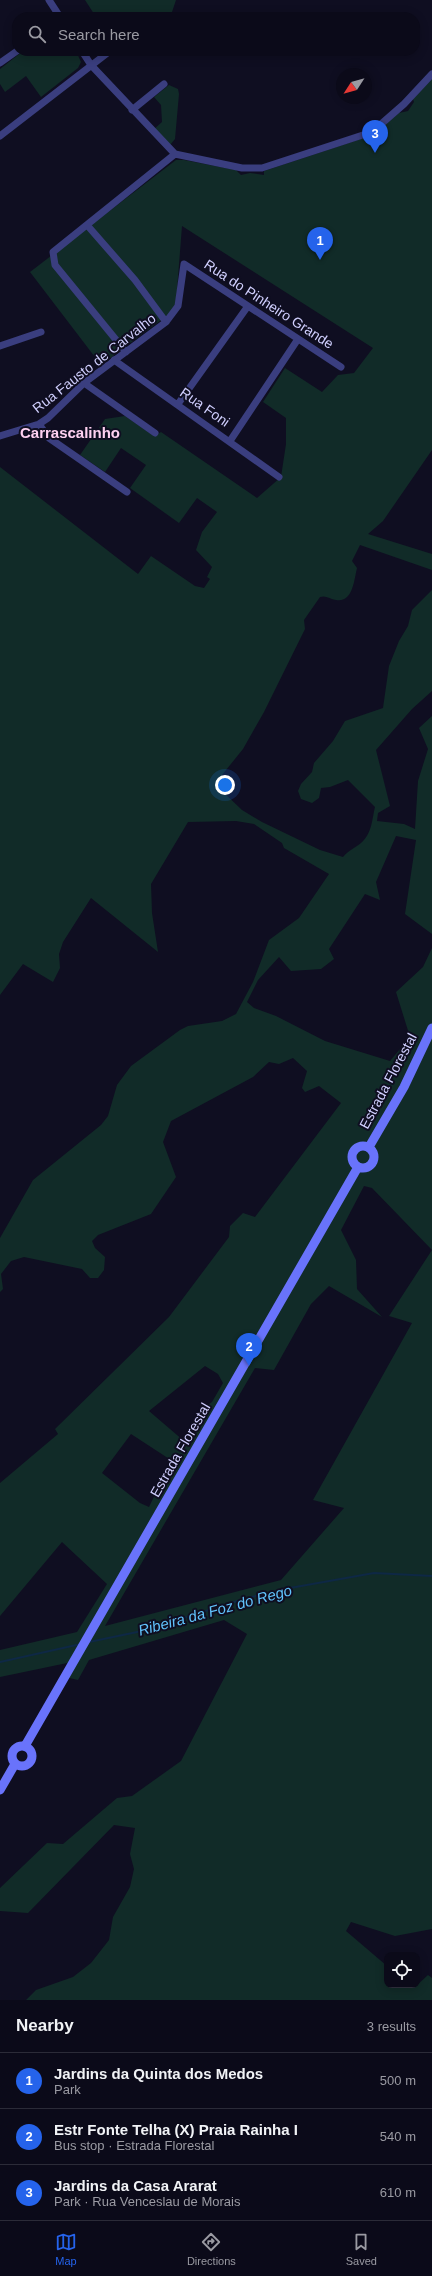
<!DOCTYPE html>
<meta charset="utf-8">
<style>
body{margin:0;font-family:Arial,sans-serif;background:#141322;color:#f1f3f6}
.controls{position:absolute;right:12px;bottom:12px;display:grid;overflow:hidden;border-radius:8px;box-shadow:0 2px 10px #0003}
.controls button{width:36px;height:36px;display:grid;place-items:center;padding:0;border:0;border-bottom:1px solid #2b2b38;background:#0b0a19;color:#f1f3f6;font:20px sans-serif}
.compass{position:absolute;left:336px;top:68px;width:36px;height:36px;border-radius:50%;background:#0b0a19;box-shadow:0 2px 10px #0003;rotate:234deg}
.you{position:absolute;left:225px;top:785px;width:14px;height:14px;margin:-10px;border:3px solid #fff;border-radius:50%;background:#1a73e8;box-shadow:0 0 0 6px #1a73e833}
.badge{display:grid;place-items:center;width:26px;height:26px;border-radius:50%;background:#2563eb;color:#fff;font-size:13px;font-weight:700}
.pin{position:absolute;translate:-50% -33px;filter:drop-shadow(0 1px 2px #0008)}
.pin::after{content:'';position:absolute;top:21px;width:14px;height:12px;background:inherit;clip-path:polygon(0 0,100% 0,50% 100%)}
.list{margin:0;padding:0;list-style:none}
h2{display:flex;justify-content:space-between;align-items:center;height:52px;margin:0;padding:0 16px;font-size:17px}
h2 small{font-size:13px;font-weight:400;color:#9a9aa2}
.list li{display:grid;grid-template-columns:26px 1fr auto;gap:12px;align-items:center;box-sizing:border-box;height:56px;padding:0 16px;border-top:1px solid #2b2b38}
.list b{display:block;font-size:15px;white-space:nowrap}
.list p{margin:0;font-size:13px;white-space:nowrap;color:#9a9aa2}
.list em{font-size:13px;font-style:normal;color:#9a9aa2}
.icon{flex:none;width:22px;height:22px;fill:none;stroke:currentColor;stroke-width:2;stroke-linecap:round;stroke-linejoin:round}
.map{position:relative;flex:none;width:432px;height:2000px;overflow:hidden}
.search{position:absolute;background:#0b0a19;box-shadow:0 2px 10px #0003;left:12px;right:12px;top:12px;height:44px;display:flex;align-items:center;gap:10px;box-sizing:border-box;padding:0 14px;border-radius:16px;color:#9a9aa2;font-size:15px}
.sheet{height:220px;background:#0b0a19}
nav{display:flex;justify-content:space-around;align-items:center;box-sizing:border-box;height:56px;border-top:1px solid #2b2b38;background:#0b0a19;font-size:11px;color:#9a9aa2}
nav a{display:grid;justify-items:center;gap:2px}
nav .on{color:#2563eb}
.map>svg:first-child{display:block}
.green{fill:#112b28;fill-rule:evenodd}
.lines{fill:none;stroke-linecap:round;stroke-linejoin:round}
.stream{stroke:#0e2845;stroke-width:2}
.street{stroke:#3a3e7f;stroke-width:7}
.secondary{stroke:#6973fb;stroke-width:9}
.labels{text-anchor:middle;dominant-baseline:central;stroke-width:4;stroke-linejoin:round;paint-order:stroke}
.street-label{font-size:14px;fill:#d0cffe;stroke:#0f0e21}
.neighbourhood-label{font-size:15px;font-weight:bold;fill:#fed1f1;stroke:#0f0e21}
.water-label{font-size:15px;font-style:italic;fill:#60c1fa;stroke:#0f0e21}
</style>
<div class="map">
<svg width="432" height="2000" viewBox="0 0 432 2000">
<rect width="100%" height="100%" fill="#0f0e21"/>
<!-- green -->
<path class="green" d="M85,0H176L171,15L96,17Z
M23,51H76L81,62L78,68L41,97L26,76L5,92L0,84V69Z
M432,79V450L383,521L368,534L432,554V570L360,545L352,561L357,568C354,580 353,603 336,600C330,599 326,595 320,597L304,620L305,629L264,712L243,749L222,775L220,789L242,810L262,822L320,850L343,857C349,850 355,848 361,843C372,834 372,819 375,807L348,780L330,787L321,788L319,798L312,803L301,799L298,791L301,784L312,772L314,763L333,741L345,721L383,708L389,666L399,641L408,626L412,610L432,590V691L412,709L376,750L390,806L378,813L377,821L404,824L415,829L418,781L428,749L419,728L432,716V934L405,914L416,840L396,836L376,882L380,900L365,894L329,949L334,959L321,969L291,971L279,957L258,980L247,1002L254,1008L276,1016L325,1041L390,1061L410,1037L396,992L423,967L432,948V1250L372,1188L364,1186L341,1230L356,1260L357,1289L382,1317L329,1286L311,1304L274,1370L255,1368L105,1626L281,1580L344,1508L313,1500L412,1323L389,1316L432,1250V1929L395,1936L351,1922L346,1931L387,1966V1985L416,1986L428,1975L432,1978V2000H26L36,1990L73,1977L91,1963L109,1940L113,1917L130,1887L134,1869L130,1854L135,1828L114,1825L28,1913L0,1911V1888L47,1843L63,1844L117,1798L132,1796L181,1761L247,1634L224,1620L89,1660L78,1680L65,1677L72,1662L0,1677V1650L77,1632L107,1584L62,1542L0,1616V1483L58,1434L55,1429L169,1317L229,1237L230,1226L243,1213L255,1217L341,1103L319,1086L305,1092L302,1088L307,1071L293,1058L279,1064L269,1062L253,1077L171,1121L163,1142L176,1177L151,1214L98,1235L92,1241L95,1248L105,1257L104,1270L98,1278H90L82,1269L24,1257L11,1261L1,1274L3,1289L0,1292V1238L33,1180L101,1125L108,1116L117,1085L131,1066L180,1030L188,1026L222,1021L236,1014L253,982L269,940L299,918L329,874L284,848L282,843L254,824L236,821L188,822L151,884L152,913L158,952L91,898L63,942L59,954L60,968L53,982L23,964L0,995V467L138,574L151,556L195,586L204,588L210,579L207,577L212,567L196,550L202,532L217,512L197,498L179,523L130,488L146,465L121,448L105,472L80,455L105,419L125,416L154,436L161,432L257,498L281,477L286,444V418L263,402L285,368L322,392L338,375L354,373L373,348L182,226L176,303L172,312L101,365L30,272L176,160H184L236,170L241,175L250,173L264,175V171L373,135L399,113L408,111L414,102L413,99ZM205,1366L218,1374L223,1383L212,1402L205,1407L184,1441L149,1411ZM131,1434L177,1464L169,1480L161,1482L149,1507L140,1503L102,1473Z
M169,85L178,89L179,94L175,139L170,145L153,130L162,122L161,105L154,97Z"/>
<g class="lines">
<!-- stream -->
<path class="stream" d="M89,1642L142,1631L247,1598L290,1588L374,1573L432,1576
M0,1662L81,1644"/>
<!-- street -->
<path class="street" d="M49,0L60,17
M82,51L91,65L175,154L242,168H262L372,132L404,104L432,74
M0,63L17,51
M132,110L164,84
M0,136L110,51
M87,225L135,280L166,322
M0,346L41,332
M126,352L55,265L53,252L175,154
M114,360L279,477
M84,383L155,433
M178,404L248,306
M39,424L49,438L127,492
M0,436L39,424L48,418L84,383L166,322L178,306L184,264L341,367
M230,441L298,339"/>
<!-- secondary -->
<path class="secondary" d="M352 1157a11 11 0 1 1 22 0a11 11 0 1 1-22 0Z
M369,1147L404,1087L432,1028
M12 1756a10 10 0 1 1 20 0a10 10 0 1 1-20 0Z
M25,1746L358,1167
M0,1790L15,1764"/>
</g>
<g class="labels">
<!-- street labels -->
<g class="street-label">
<text transform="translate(269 304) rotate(33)">Rua do Pinheiro Grande</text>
<text transform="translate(94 363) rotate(-38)">Rua Fausto de Carvalho</text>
<text transform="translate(205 407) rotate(35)">Rua Foni</text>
<text transform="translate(388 1081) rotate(-62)">Estrada Florestal</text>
<text transform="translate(180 1450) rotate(-60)">Estrada Florestal</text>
</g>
<!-- neighbourhood labels -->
<g class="neighbourhood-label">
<text x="70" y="432">Carrascalinho</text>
</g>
<!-- water labels -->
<g class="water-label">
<text transform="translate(215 1610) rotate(-15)">Ribeira da Foz do Rego</text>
</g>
</g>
</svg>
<div class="controls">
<button><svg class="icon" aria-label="locate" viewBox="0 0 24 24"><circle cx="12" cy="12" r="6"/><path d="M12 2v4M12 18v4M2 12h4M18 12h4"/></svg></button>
</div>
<svg class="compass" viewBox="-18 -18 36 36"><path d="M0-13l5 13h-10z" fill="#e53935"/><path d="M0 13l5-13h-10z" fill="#9a9aa2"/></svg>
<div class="you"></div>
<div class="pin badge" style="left:320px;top:260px">1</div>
<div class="pin badge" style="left:249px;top:1366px">2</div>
<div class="pin badge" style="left:375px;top:153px">3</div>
<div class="search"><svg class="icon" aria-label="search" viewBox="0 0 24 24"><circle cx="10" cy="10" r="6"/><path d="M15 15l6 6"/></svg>Search here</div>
</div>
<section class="sheet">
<h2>Nearby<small>3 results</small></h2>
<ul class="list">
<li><span class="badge">1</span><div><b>Jardins da Quinta dos Medos</b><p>Park</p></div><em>500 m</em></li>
<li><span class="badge">2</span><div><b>Estr Fonte Telha (X) Praia Rainha I</b><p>Bus stop · Estrada Florestal</p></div><em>540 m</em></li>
<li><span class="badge">3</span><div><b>Jardins da Casa Ararat</b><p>Park · Rua Venceslau de Morais</p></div><em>610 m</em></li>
</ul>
</section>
<nav>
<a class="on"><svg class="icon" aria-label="map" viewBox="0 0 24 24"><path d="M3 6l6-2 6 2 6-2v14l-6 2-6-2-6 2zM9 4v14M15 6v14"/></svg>Map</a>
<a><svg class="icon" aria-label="directions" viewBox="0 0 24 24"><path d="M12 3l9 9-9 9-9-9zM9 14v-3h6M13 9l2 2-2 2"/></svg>Directions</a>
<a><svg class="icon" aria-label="saved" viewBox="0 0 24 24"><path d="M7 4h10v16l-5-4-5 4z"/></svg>Saved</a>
</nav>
